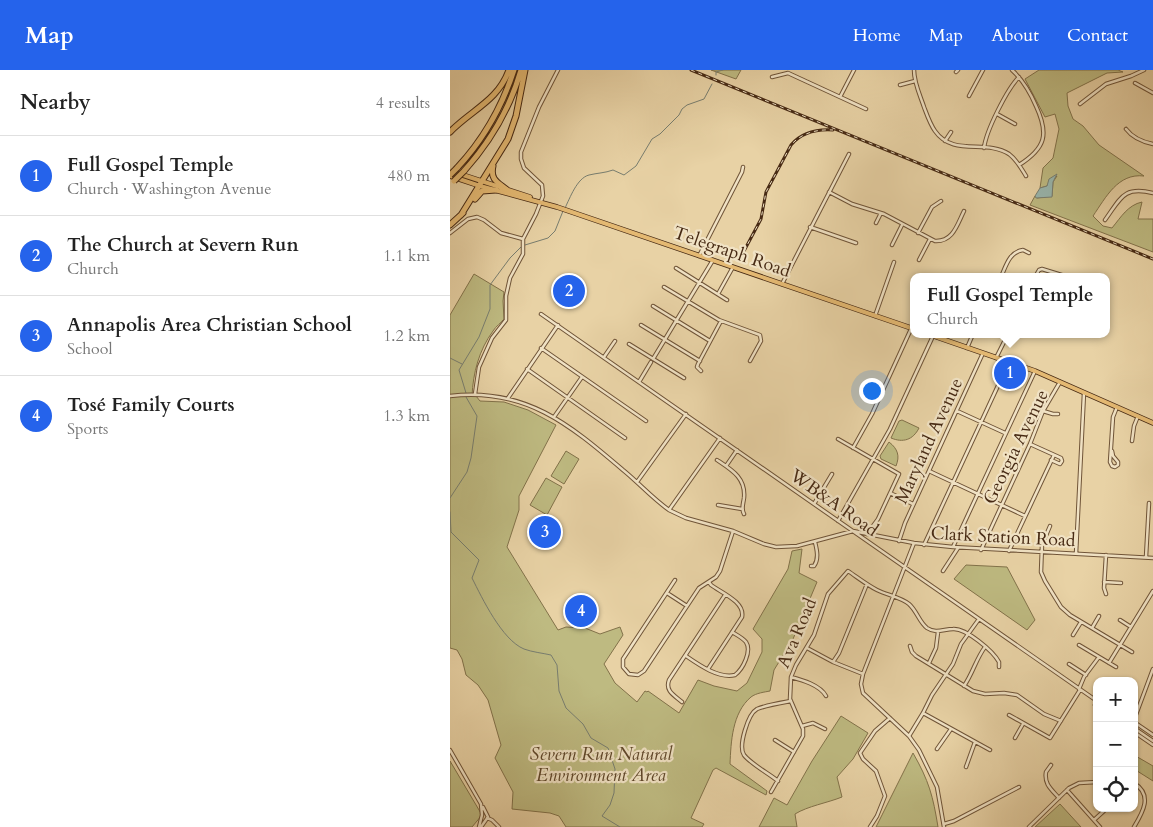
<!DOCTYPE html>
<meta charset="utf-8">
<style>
body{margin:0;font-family:Cardo,serif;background:#f2f2f2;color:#222}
.controls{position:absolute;right:15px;bottom:15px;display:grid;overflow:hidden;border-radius:10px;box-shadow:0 1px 4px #0004}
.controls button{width:45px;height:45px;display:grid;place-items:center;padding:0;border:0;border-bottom:1px solid #e0e0e0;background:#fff;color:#222;font:25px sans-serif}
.you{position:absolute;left:421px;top:320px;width:18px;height:18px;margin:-12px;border:4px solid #fff;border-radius:50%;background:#1a73e8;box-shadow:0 0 0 8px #1a73e833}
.badge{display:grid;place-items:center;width:32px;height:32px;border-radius:50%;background:#2563eb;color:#fff;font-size:16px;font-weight:700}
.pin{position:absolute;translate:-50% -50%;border:2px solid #fff;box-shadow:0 1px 5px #0006}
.popup{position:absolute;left:460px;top:203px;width:200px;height:65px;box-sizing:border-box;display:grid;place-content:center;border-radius:10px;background:#fff;filter:drop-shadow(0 1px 4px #0005);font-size:16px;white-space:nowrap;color:#767676}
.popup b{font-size:19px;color:#222}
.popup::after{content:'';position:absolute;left:50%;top:100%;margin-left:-10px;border:10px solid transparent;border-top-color:#fff}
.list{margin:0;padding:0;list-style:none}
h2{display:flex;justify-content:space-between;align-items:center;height:65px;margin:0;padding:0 20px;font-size:21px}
h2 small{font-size:16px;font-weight:400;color:#767676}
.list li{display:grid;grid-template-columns:32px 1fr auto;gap:15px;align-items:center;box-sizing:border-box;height:80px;padding:0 20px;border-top:1px solid #e0e0e0}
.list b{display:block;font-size:19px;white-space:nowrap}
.list p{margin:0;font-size:16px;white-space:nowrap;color:#767676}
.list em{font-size:16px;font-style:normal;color:#767676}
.icon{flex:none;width:28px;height:28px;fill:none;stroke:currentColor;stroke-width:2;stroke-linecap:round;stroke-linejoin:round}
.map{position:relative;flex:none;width:703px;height:757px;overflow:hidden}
header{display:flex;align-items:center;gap:30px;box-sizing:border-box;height:70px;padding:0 25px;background:#2563eb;color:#fff}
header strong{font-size:24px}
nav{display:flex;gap:28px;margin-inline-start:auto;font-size:18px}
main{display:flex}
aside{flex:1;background:#fff}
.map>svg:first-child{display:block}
.green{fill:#beba81;stroke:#82724a}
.water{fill:#98b6ae;stroke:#787e70}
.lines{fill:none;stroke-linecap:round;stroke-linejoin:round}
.stream{stroke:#787e70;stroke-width:1}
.minor-casing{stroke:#6f5438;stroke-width:4.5}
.major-casing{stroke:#472a14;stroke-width:5.5}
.highway-casing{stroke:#472a14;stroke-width:7}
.minor{stroke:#f0e2c4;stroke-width:2.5}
.major{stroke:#e4b972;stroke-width:4}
.highway{stroke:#e4b972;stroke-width:5}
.rail-casing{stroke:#472a14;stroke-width:3}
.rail{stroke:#f0e2c4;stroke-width:1;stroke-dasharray:4;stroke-linecap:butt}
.highway-bridge-casing{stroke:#472a14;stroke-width:7;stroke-linecap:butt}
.highway-bridge{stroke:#e4b972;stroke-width:5}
.labels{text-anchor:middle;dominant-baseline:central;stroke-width:4.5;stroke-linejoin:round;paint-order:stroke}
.street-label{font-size:18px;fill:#472a14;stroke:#f0e2c4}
.park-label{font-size:18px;font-style:italic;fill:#5f472a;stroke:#f0e2c4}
</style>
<header>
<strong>Map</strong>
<nav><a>Home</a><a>Map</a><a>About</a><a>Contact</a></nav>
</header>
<main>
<aside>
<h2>Nearby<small>4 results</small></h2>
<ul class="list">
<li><span class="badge">1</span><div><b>Full Gospel Temple</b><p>Church · Washington Avenue</p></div><em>480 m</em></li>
<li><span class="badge">2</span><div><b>The Church at Severn Run</b><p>Church</p></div><em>1.1 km</em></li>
<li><span class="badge">3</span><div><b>Annapolis Area Christian School</b><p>School</p></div><em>1.2 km</em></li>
<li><span class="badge">4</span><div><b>Tosé Family Courts</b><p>Sports</p></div><em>1.3 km</em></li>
</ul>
</aside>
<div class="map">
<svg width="703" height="757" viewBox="0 0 703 757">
<rect width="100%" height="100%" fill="#e8d2a5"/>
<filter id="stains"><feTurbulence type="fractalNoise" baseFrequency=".004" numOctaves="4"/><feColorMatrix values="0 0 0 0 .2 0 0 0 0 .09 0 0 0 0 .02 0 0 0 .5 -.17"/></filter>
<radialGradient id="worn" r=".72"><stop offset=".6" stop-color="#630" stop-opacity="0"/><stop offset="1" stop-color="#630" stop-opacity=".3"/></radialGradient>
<!-- green -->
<path class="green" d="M261,0H291L286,9Z
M589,0H668L673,2L657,3L617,23L618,36L623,49L633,56L649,75L694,106C668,103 656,127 643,146L653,156L662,158C671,147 678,135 692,132L688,149H703V182L580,135L585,126L587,128L602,126L603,112L607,106L597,116L590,118L593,98L603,88L609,59L605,44L595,47L575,9Z
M24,204L54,222L53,231L54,249C51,253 46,256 43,261C29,280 23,303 22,326H26L30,331L54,332L78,340L106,355L69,426V440L57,477L108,560L116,557L135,558L150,564L170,557L173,565L154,594L165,613L187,632L195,621L197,622L198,621L229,643L248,610L264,616L287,621L297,613L312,582V569L303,559L338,499L342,481L352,479L349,503L367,512L343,569L324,600L320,621C315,622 306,623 301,627C282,643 281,672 280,694L317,721L316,725L266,698L263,700L241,748L254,754L252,757H116L109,746L100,743L62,739L63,722L45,688L51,675L38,630L28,615L16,605L12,589L7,580L0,578V245Z
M452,350L469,358C463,370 453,373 441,368L449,351Z
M439,372C448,379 450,386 446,396L431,389L430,386Z
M116,381L129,389L114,414L101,406Z
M96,408L112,417L97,445L80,435Z
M516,495L557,497L585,550L577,560L504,509Z
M133,529L139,552L129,554L123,531Z
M391,646L418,663L403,689L387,707L392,727C377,733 358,736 345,744L347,757H309L324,728L337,735L362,691Z
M463,683C479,711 483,726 488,757H426Z
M684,685L703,696V711L684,699Z
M0,691L32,745L22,757H0Z
M610,734L631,757H585Z"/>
<!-- water -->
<path class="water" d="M607,104L603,112L602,127L586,128L585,126L590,118L597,116L599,109Z"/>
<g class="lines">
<!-- stream -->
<path class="stream" d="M266,5V2L273,0
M115,138C120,128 127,108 139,105C147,103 155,103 163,100L174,105L186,96L202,69L210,64L229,45L232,39L237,35L254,29L262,14
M75,175L98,168L105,161L113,141
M0,288L12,294
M16,323L9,300L29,267L40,239V215L60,188L71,177
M0,428L17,402L21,388L27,346L16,327
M0,442L1,462L29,490L22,508C32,528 52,570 74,579C82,582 92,583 101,585L107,595L109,621L116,638L133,654L141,668L158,678L165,699L164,723L160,735L152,746L170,757"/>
<defs>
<path id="minor" d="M464,0C464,13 470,25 474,37C477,45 480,54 485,61C503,87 536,69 559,84C567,90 571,98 576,106
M562,0C573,10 580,22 586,36C599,64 596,78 569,95
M506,2L508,0
M322,7L338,3L416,39
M685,13L703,23
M450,15L465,11
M519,26L533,0
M390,27L404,0
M630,34L656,14L681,6L694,0
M547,44L565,54
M676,59C682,67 693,72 703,74
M495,71L501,62
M534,78C536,61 557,19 569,7
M379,122L402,134L434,144L485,171C503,172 507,155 514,141
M655,150C671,128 673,116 703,123
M426,153L431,143
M360,157L406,173
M0,163L18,149L27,147L34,150L51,163L73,169
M468,163L482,137L491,131
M442,175L452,155
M249,186L292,102L293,97
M469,190L480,169
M226,198L277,230
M551,207C556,196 559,182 573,180L579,183
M585,207L589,200L592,199L618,207
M332,214L399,84
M214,217L269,250L310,265L311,271L300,291
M268,224L283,197
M203,236L260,271
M91,244L647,631
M425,246L444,192
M191,255L250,291
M179,274L234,308
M91,278L196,351
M517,278L523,264
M154,287L165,271
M546,288L558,264
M203,289L263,190
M77,299L175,368
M251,301L247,297L248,294L271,251
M189,312L201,292
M25,324L29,297L42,268L56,250V226L60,208L73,184V169L86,144L93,126L92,115L74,98L71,89V82L89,37L108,0
M0,326C75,317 119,354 173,400C189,413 202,428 219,440L236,448L283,461L314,474L326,477L347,476L403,461L464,473L503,477L703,488
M58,328L108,255
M507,341L555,363
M593,341L603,344H608
M104,347L132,307
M388,369L449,404L428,449L417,464
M682,371L684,356L688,346
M580,374L611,388L612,391L610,394L601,390
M403,378L422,344L461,259
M662,381L663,386L668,392V395L665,397L662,396L660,392L663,347L667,337
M267,390C282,400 296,408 294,428C293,435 291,439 294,444
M276,396L287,380
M479,401L575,446
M187,412L236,344
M440,423L463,434
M364,434L382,404
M268,435L292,439
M219,440L270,368
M388,451L440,359L483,266
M600,456L592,475L591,502L595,511L611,537L620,545L682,582
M449,471L455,453L533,283
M464,473L413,604L411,614L413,623L459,666L469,680L487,717L494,757
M474,475L559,292
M503,477L585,301
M531,480L580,374L593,341L610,312
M559,481L604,385
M626,484L634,323
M656,485L654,518L656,524
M696,487L699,433
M361,496H364C369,489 367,480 365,472
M493,501L508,478
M225,510L173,589V597L179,604L188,605L194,601L249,518L266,507L270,501L283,461
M654,512L671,513
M217,523L237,536
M670,550L681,557
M642,558L649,546
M623,565L631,552
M629,575L666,597
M460,576L462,582L466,586L523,621L535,624L554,623L567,625L594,644L611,651
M357,578L383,592L413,604
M236,586C249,595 269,609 285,605C293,599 302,581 296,572C293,568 287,565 282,562
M383,592L389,583L417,514
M479,593L486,578L488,562
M659,593L703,521
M619,594L636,605
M258,599L292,547C295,532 272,523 261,515L259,512
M341,607C352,610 370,615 376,626
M514,616C523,603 526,589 535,577
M629,619L634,607L649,587
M232,632C224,625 215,621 219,610L275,525
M645,635L647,637
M473,643L540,680
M559,645L600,668L630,620
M684,650L703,599
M684,652L703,665
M352,656L363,653L375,659
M684,658L703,671
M684,662L703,675
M459,666L473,643L482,625L503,594L511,574L529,549
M565,668L573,654
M325,670L344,682
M487,679L501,659
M0,680L31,734L32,745L29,757
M601,695L596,702C594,714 601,719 609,728
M516,697L525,672
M328,711C318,703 301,694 294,685C288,676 298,644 307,639C317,635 330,633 341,631
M617,720L650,757
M321,722L353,666V659L340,629L341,607L346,595L364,565L378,524L398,501C407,507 417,515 427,520C437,525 450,527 459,534C467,541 469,552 477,558C486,564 494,559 503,559C516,558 543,581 549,592V597
M37,748L42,750L49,757
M644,750L655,740L661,738
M494,754L504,751L569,717
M31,757L38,747L33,737
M420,757L427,746L435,726L426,701L413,689L410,683L425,661L440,648
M579,757L619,718L629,713L647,712
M684,757C693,742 703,725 684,713"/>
<path id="major" d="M10,104L80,127
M0,106L30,116L107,137L464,259
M478,264L585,301L703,353"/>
<path id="highway" d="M0,62C21,40 48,31 59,0
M43,96C40,109 47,112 56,119
M7,98C34,69 52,37 64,0
M14,101C41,71 60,38 71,0
M25,129L32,121L46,120
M11,145L58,69L66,46L75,0
M0,155L13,143"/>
</defs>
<!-- minor casing -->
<use href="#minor" class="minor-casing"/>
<!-- major casing -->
<use href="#major" class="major-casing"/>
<!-- highway casing -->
<use href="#highway" class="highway-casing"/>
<!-- minor -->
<use href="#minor" class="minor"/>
<!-- major -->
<use href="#major" class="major"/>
<!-- highway -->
<use href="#highway" class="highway"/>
<defs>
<path id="rail" d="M241,0L703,189
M294,181L311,149L316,122L341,75C351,63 367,59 383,60"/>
</defs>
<!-- rail casing -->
<use href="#rail" class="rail-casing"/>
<!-- rail -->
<use href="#rail" class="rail"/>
<defs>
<path id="highway-bridge" d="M0,105L7,98
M4,111L14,101"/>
</defs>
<!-- highway-bridge casing -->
<use href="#highway-bridge" class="highway-bridge-casing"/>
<!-- highway-bridge -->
<use href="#highway-bridge" class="highway-bridge"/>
</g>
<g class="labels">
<!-- street labels -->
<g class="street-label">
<text transform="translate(282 182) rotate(19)">Telegraph Road</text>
<text transform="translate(479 371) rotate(-65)">Maryland Avenue</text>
<text transform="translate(566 377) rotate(-64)">Georgia Avenue</text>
<text transform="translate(384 433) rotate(35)">WB&amp;A Road</text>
<text transform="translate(553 467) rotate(3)">Clark Station Road</text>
<text transform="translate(347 563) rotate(-67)">Ava Road</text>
</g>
<!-- park labels -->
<g class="park-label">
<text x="151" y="684">Severn Run Natural<tspan x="151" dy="21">Environment Area</tspan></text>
</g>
</g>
<rect width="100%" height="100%" filter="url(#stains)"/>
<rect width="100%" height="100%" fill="url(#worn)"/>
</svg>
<div class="controls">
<button>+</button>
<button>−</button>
<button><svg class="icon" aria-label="locate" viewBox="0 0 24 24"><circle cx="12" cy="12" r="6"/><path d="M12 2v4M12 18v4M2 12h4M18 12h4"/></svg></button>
</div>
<div class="you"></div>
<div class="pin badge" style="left:560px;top:303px">1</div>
<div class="popup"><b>Full Gospel Temple</b>Church</div>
<div class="pin badge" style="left:119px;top:221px">2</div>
<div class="pin badge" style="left:95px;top:462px">3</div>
<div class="pin badge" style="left:131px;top:541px">4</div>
</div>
</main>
